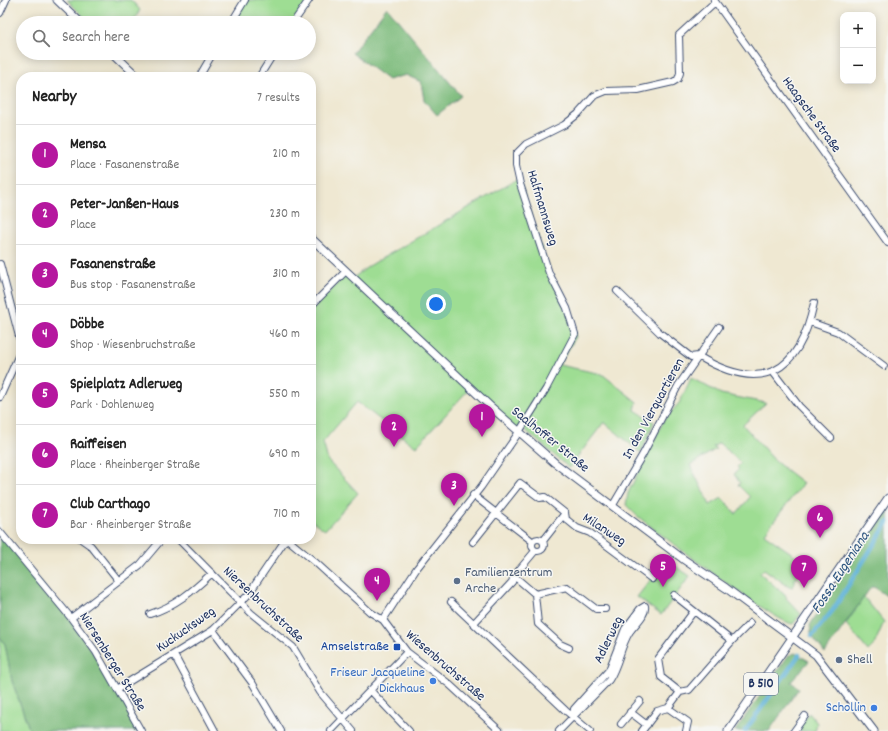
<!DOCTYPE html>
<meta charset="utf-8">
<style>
body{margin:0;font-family:Dekko,sans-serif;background:#f2f2f2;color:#222}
.controls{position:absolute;right:12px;top:12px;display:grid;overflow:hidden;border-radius:8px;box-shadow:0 2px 10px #0003}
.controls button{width:36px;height:36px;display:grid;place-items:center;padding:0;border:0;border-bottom:1px solid #e0e0e0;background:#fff;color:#222;font:20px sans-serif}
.you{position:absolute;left:436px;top:304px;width:14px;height:14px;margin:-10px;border:3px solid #fff;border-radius:50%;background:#1a73e8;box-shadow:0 0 0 6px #1a73e833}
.badge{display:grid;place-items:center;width:26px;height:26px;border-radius:50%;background:#b5179e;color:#fff;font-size:13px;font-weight:700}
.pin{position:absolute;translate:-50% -33px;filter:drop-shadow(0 1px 2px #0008)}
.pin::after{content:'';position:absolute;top:21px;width:14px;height:12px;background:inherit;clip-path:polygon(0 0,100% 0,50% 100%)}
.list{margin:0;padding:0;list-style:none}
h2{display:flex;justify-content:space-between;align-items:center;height:52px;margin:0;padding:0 16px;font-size:17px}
h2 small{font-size:13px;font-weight:400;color:#767676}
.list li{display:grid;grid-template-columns:26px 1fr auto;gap:12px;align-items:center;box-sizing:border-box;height:60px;padding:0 16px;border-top:1px solid #e0e0e0}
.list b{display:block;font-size:15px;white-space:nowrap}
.list p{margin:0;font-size:13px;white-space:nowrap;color:#767676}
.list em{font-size:13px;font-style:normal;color:#767676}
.icon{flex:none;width:22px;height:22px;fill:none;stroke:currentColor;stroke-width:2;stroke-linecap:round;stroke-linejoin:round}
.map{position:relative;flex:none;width:888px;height:731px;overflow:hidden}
.search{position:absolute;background:#fff;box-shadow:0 2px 10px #0003;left:16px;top:16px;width:300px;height:44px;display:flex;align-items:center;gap:10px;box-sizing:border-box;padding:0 14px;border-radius:22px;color:#767676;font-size:15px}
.panel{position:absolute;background:#fff;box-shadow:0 2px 10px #0003;left:16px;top:72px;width:300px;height:472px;border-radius:16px}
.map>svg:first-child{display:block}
.green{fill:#9edd93;stroke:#5c8678;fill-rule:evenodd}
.forest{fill:#7ebc7d;stroke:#4c766e}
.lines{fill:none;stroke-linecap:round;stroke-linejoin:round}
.canal{stroke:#5bb1d7;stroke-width:4.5}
.minor-casing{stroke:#3b4b6f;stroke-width:8}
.major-casing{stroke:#3b4b6f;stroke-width:9}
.minor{stroke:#fff;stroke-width:6}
.major{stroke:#fff;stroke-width:7}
.service-dot{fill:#5c6f8a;stroke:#f6f6f2;stroke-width:1.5}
.transit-dot{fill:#1a4fb4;stroke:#f6f6f2;stroke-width:1.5}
.shop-dot{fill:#3f7fe0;stroke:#f6f6f2;stroke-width:1.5}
.labels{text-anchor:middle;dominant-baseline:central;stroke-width:3;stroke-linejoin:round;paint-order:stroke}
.shield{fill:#f6f6f2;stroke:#5d6b8a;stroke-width:1}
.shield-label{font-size:13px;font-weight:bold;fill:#1b2f5e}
.street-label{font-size:14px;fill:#1b2f5e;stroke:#f6f6f2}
.service-label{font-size:14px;fill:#4e5e75;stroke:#f6f6f2;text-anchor:start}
.transit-label{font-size:14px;fill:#164399;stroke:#f6f6f2;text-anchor:end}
.shop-label{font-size:14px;fill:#366cbe;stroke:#f6f6f2;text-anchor:end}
.water-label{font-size:15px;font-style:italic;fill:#2e5682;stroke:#f6f6f2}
</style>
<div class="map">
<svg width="888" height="731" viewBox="0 0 888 731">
<rect width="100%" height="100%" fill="#f6f6f2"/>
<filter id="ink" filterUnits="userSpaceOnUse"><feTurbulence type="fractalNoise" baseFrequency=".025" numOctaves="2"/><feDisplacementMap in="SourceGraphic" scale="8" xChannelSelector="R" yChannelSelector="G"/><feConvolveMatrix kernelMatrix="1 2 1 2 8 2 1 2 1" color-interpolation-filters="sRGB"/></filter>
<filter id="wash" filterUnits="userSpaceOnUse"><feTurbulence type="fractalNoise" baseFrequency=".012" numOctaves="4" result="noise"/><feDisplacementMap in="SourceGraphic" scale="16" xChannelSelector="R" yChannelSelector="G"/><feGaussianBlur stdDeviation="0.9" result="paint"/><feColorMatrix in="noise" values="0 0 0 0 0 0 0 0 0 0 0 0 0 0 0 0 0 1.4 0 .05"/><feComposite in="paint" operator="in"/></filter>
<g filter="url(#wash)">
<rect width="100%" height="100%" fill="#efe8d2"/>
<!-- green -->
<path class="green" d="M67,0H131L140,10L132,23H90Z
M245,0H309L293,23H231Z
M519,178L550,275L567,307L576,337L559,365L602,374L637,402L635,410L654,422L641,453L604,422L569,468L523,428L519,432L470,388L416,447L357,402L323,442L328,461L358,493L325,530L311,520V310L348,273L353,278L369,266Z
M691,378L721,394L766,403L743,425L776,462L803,483L764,534L807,564L794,580L796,582L792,587H789L764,569L760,573L787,597L786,598L801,614L793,624C777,624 656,531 636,515L626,505L628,493L664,420L680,402ZM719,443L741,463L737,467L739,469L734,474L740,483L738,485L750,497L736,514L722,498L710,505L690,465L716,449L713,447Z
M666,560L690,576L661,615L637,597Z
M864,597L884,622L874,645L868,651L846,624Z
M0,637L5,644L12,681L30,731H0Z
M809,713L817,723L815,731H796Z"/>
<!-- forest -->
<path class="forest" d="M387,7L461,96L437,115L424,100L421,82L406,75L388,80L352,53Z
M888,502V597L874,587H871L825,653L811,635L810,625Z
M0,533L71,620L117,688L141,731H30L12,681L5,644L0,637Z
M795,653L809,661L791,682L799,688L769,731H735L788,656Z"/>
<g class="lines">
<!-- canal -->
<path class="canal" d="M812,636L833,610L888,522
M745,731L799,655"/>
</g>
</g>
<g filter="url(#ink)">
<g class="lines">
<defs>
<path id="minor" d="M714,0L888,243
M0,13L6,0
M231,23L245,0
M293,23L309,0
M199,77L213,53
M259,77L274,53
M0,264L21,344
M617,291L660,333L691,357L698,356
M311,306L346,271
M810,322L838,332L884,366
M698,356C762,394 799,374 814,303
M773,372L799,406L831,438
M0,397L21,350
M473,495L532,541
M613,505L643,454L678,386L719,327
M0,532L71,618L96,652L141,731
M532 545a6 6 0 1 1 12 0a6 6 0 1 1-12 0Z
M81,539L91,546L119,581
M178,539L251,613L293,647L320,692L353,731
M287,539L315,562L370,612L383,620L407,652L449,684L500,731
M543,541L565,513
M473,542L520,483L540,498L545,497L565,513L566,519L577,528L590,533L652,579
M514,576L535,594L567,587L596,609H605
M535,594L538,624L560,644L569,648
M451,602L566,711L590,731
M150,614C175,606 193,591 212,573
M71,618L140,565L162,539
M383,620L417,568L481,487L519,432L546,389L575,334L567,308L549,273L520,184L516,166V154L526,144L564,125L578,114L594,96L606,91L638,90L673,82L678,79L680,73L679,35L715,2
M474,623L512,582L514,576L535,551
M213,630L253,684L281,731
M732,641L750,623
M174,655L215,731
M117,689L213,630L248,595L286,539
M370,690L409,731
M680,692L661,677L658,659L694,611
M668,708L688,722L686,731
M630,712L647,725
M621,724L640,701
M331,731L407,652
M559,731L609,680C619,664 620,648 629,633C633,626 647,615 645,606L640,609L625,629L609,670L574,709L573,716
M642,731L657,711L668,708L680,692L689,690L732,641L674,595
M794,731L805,716"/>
<path id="major" d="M57,0L81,23
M113,53L138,77
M311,238L491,407L555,463L683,559L726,588L816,655L874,731
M728,731L888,498"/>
</defs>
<!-- minor casing -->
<use href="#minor" class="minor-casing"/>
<!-- major casing -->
<use href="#major" class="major-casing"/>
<!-- minor -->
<use href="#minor" class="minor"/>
<!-- major -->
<use href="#major" class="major"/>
</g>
</g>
<!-- markers -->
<g class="service-dot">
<circle cx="457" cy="581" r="4"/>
<circle cx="839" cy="660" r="4"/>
</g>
<rect class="transit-dot" x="393" y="643" width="8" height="8" rx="2"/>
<g class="shop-dot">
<circle cx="433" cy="681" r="4"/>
<circle cx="874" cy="708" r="4"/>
</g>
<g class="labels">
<!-- shield labels -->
<rect class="shield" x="744" y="673" width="34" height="22" rx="3"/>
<g class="shield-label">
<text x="761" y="684">B 510</text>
</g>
<!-- street labels -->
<g class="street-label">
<text transform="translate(811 115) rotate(54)">Haagsche Straße</text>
<text transform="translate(542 208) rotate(73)">Halfmannsweg</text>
<text transform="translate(654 409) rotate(-61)">In den Vierquartieren</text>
<text transform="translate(550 440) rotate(39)">Saalhoffer Straße</text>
<text transform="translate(604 530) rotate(33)">Milanweg</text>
<text transform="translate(263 605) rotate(43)">Niersenbruchstraße</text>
<text transform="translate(186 630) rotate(-35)">Kuckucksweg</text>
<text transform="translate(609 640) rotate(-64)">Adlerweg</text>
<text transform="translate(112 662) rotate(58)">Niersenberger Straße</text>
<text transform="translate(445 666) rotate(41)">Wiesenbruchstraße</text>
</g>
<!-- service labels -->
<g class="service-label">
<text x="465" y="573">Familienzentrum<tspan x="465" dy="16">Arche</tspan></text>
<text x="847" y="660">Shell</text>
</g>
<!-- transit labels -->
<g class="transit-label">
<text x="389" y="647">Amselstraße</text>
</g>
<!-- shop labels -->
<g class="shop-label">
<text x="425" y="673">Friseur Jacqueline<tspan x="425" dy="16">Dickhaus</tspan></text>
<text x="866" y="708">Schollin</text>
</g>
<!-- water labels -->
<g class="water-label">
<text transform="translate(841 573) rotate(-57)">Fossa Eugeniana</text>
</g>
</g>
</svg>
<div class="controls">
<button>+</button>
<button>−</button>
</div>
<div class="you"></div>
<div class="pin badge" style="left:482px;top:437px">1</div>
<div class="pin badge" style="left:394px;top:447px">2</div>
<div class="pin badge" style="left:454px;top:506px">3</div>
<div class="pin badge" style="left:377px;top:601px">4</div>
<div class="pin badge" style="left:663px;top:587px">5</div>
<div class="pin badge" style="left:820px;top:538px">6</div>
<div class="pin badge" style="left:804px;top:588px">7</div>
<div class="search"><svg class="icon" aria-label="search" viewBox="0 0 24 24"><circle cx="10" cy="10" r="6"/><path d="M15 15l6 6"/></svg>Search here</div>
<section class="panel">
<h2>Nearby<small>7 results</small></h2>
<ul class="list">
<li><span class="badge">1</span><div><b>Mensa</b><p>Place · Fasanenstraße</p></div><em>210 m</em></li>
<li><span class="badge">2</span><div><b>Peter-Janßen-Haus</b><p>Place</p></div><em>230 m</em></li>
<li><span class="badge">3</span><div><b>Fasanenstraße</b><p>Bus stop · Fasanenstraße</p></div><em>310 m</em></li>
<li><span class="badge">4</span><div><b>Döbbe</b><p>Shop · Wiesenbruchstraße</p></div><em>460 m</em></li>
<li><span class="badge">5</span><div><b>Spielplatz Adlerweg</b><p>Park · Dohlenweg</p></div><em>550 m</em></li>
<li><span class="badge">6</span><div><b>Raiffeisen</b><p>Place · Rheinberger Straße</p></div><em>690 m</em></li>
<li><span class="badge">7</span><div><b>Club Carthago</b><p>Bar · Rheinberger Straße</p></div><em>710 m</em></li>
</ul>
</section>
</div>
